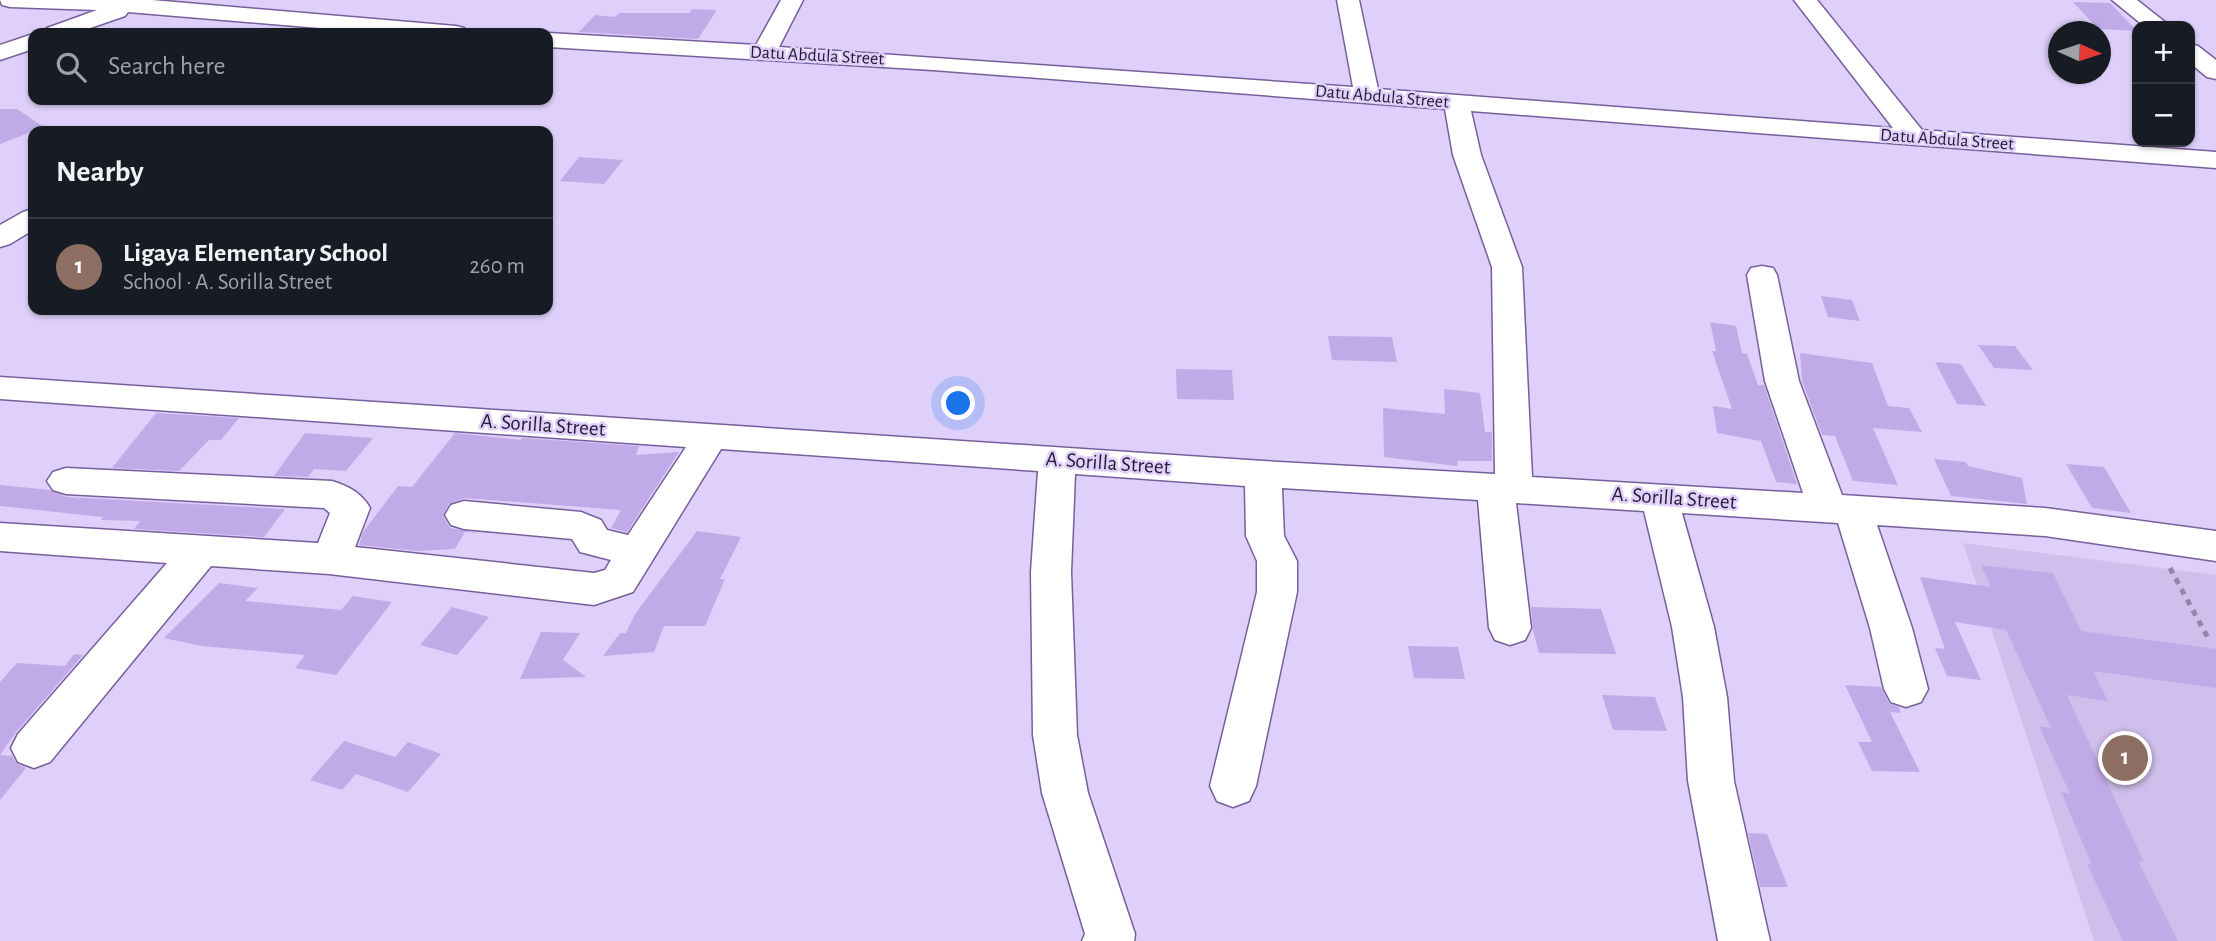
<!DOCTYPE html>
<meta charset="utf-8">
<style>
body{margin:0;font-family:"Alegreya Sans",sans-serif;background:#20242c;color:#f1f3f6}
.controls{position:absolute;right:21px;top:21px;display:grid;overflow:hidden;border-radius:14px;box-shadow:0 2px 5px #0004}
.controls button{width:63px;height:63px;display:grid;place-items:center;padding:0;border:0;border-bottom:2px solid #363941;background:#171b24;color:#f1f3f6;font:35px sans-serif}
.compass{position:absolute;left:2048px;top:21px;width:63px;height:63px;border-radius:50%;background:#171b24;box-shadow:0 2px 5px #0004;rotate:93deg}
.you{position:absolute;left:959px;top:404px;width:24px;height:24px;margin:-18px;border:5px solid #fff;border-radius:50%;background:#1a73e8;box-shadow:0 0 0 10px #1a73e833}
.badge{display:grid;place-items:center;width:46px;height:46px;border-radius:50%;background:#5c6d1a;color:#fff;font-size:23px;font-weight:700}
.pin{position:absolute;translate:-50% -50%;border:4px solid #fff;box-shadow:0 2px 7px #0006}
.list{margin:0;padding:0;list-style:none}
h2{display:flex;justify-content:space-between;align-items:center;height:91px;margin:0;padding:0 28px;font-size:30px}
h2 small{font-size:23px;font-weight:400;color:#9ea1a6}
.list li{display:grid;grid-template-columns:46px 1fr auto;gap:21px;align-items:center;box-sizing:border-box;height:98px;padding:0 28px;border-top:2px solid #363941}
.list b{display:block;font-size:26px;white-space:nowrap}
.list p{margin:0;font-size:23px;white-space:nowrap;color:#9ea1a6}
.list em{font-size:23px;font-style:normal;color:#9ea1a6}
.icon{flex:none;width:38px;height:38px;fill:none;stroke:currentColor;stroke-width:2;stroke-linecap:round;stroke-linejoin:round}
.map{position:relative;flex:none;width:2216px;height:941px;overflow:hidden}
.search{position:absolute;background:#171b24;box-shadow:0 2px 5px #0004;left:28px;top:28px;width:525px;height:77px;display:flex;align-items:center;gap:18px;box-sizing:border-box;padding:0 24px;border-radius:14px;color:#9ea1a6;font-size:26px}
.panel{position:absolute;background:#171b24;box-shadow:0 2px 5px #0004;left:28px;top:126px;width:525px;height:189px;border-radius:14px}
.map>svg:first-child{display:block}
.built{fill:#cfbfec}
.building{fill:#c0aae7}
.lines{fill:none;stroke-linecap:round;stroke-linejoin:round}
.minor-casing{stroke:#775f9d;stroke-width:3}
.path{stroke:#9286aa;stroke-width:5;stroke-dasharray:6 6;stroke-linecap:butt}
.minor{fill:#fff;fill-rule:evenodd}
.labels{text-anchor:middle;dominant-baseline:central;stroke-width:5;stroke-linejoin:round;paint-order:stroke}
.far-street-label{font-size:18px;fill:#241a34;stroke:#ded0fa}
.street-label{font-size:21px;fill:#241a34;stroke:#ded0fa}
</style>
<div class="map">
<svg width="2216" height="941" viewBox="0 0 2216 941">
<rect width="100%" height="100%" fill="#ded0fa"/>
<!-- built -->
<path class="built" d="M1963,543L2216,575V941H2094Z"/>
<!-- building -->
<path class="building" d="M2073,2L2110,3L2137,31L2098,29Z
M692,9L717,10L698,39L579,32L595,15L615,17L619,13H689Z
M0,109H17L44,127L0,144Z
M579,157L623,160L604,184L560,181Z
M1821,296L1852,300L1860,321L1828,317Z
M1710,322L1736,326L1742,353L1747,354L1758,385H1764L1797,484L1776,482L1761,441L1717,433L1713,406L1732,409L1712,351H1716Z
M1328,336L1392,337L1397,362L1332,360Z
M1978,345L2015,346L2033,370L1994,368Z
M1800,353L1872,363L1888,406L1909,408L1922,432L1873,428L1898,485L1853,481L1835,436L1822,435L1802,381Z
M1935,362L1961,364L1986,406L1957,404Z
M1176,369L1232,370L1234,400L1177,399Z
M1444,389L1480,393L1485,432H1492V461H1458L1457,466L1384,457L1383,408L1445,414Z
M156,413L239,418L221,440H209L179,471L112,468Z
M305,433L373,438L346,471L314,469L308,477L274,476Z
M455,433L521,440L522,438L639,446L636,455L679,452L627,532L611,528L621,510L464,498L449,504L443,516L450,528L479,533L465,532L455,549L417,551L359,545L363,532L398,486L412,487Z
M1934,459L1966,462L1968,466L2022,478L2027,504L1951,496Z
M2066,464L2104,467L2131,513L2092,508Z
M0,485L50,490L66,497L285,509L264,537L134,529L140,521L101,520L103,517L0,506Z
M697,531L741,537L720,579H725L705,626H664L654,652L603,656L620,633H626L635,614Z
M1981,565L2053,573L2081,631L2216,649V688L2093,671L2108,701L2067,695L2144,862L2138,861L2178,941H2123L2087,864L2092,865L2061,792L2070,794L2039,726L2051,728L2006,630L1955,622L1981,680L1947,676L1935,648L1945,649L1920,577L1991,587Z
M219,583L258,588L245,601L341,610L353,596L392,602L336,675L295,668L305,655L202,646L164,638Z
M452,607L489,617L457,655L420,645Z
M1531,607L1601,609L1616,654L1539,653L1533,630Z
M541,632L580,633L563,660L586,677L520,679Z
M1408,646L1458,647L1465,679L1414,678Z
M74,654L83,655L16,732L0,755L12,756L17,764L26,768L0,800V682L17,663L65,666Z
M1845,685L1881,687L1889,703L1899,707L1901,713L1890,712L1920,772L1872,771L1858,742H1872Z
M1602,695L1655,697L1667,731L1613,730Z
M344,741L395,757L408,742L441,754L408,792L356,774L342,790L310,780Z
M1748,833L1767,834L1788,887H1760Z"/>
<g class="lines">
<defs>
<path id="minor" d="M0,0H152L456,26L464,28L468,33H379L128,12L125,16L76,33H43L47,28L97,10L10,7L2,5Z
M781,0H803L779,47L1353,87L1337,0H1359L1378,89L1893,128L1794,0H1817L1922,130L2216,152V168L1471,111L1481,155L1522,267L1532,477L1803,493L1765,381L1747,275L1751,268L1762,266L1773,268L1777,275L1799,381L1842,495L2045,508L2216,531V561L2045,536L1877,525L1912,628L1928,689L1921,702L1906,707L1891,702L1884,689L1870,628L1838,523L1682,513L1714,627L1727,697L1734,781L1770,941H1718L1688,781L1683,697L1672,627L1644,511L1516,503L1531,628L1525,640L1510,645L1495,640L1489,628L1478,500L1282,488L1284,536L1297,561V592L1256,786L1249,801L1233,807L1217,801L1210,786L1257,592V561L1246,536L1245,486L1075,474L1071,572L1077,735L1088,793L1135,934L1134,941H1082L1085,934L1042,793L1033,735L1031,572L1038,471L721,449L633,592L594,605L329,574L211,566L50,762L34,768L18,762L11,748L18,734L167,563L0,551V523L318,543L330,513L324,508L66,494L53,490L47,481L53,472L66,468L332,481C348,486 362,493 370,508L355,547L594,573L605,570L611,560L580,552L572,539L464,529L451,525L445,515L451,505L464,501L581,512L601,520L607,530L628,535L686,447L0,399V377L1263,461L1495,474L1492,267L1453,155L1445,109L933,70L548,47V33L756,45Z
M2112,0H2137L2170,26H2144Z
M33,34V49L0,60V45Z
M2190,44L2198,46L2216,60V79L2207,77L2190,63Z
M33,209V230L10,244L0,247V225L23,212Z"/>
</defs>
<!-- minor casing -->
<use href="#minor" class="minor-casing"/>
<!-- path -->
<path class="path" d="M2170,568L2208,638"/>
<!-- minor -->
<use href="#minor" class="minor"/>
</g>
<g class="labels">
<!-- far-street labels -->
<g class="far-street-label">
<text transform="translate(817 56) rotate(3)">Datu Abdula Street</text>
<text transform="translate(1382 97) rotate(5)">Datu Abdula Street</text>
<text transform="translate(1947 140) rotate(4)">Datu Abdula Street</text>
</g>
<!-- street labels -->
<g class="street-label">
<text transform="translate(543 425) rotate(4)">A. Sorilla Street</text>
<text transform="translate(1108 463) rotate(4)">A. Sorilla Street</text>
<text transform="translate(1674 498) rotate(4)">A. Sorilla Street</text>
</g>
</g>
</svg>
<div class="controls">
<button>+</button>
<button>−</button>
</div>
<svg class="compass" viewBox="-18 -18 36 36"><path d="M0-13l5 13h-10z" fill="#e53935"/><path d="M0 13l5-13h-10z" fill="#9ea1a6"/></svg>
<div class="you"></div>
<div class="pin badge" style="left:2125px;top:758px;background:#8d6e63">1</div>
<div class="search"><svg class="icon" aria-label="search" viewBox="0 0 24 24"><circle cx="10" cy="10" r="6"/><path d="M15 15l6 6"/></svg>Search here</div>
<section class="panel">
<h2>Nearby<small></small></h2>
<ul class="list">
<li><span class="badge" style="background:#8d6e63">1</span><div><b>Ligaya Elementary School</b><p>School · A. Sorilla Street</p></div><em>260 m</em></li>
</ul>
</section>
</div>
